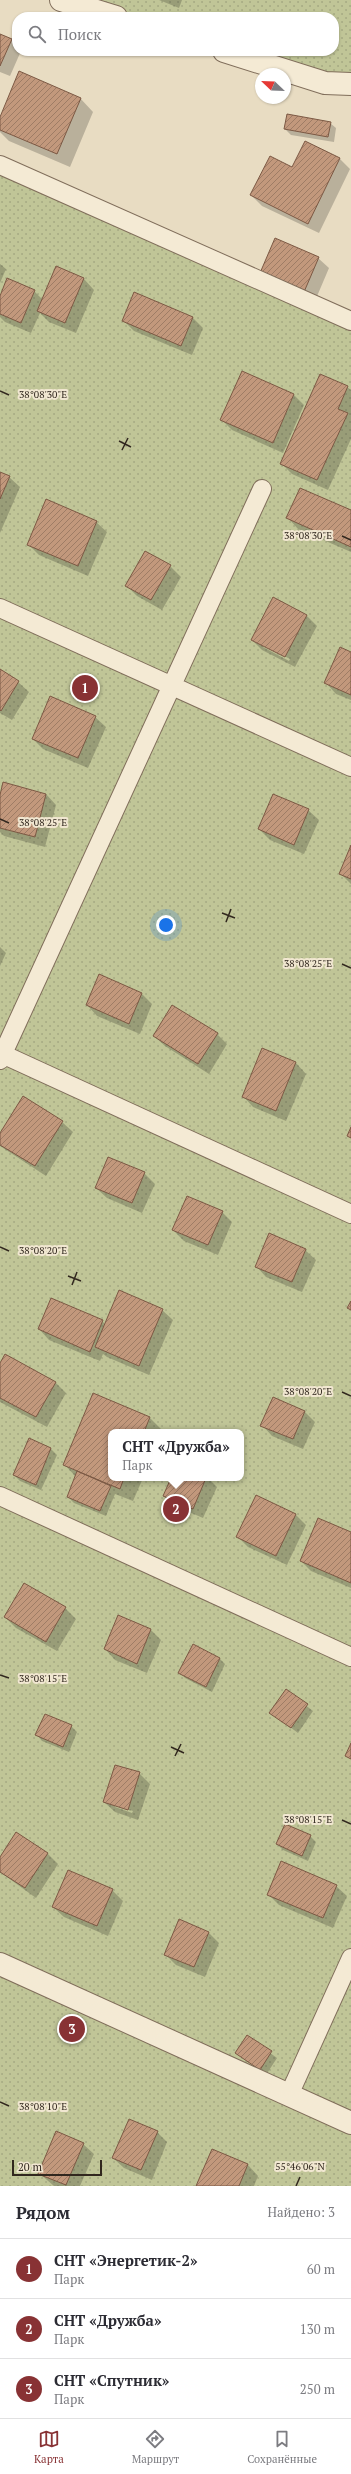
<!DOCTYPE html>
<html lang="ru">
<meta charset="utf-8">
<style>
body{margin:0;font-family:"PT Serif",serif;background:#f2f2f3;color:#2b2b33}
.compass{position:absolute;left:255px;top:68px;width:36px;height:36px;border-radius:50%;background:#fff;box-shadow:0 1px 3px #0004;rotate:293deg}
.scale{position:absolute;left:12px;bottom:10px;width:90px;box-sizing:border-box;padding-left:4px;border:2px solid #31271e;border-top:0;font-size:11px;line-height:14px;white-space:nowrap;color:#31271e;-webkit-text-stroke:3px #f1e7d1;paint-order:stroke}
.you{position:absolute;left:166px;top:925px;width:14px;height:14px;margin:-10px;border:3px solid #fff;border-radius:50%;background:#1a73e8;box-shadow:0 0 0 6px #1a73e833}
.badge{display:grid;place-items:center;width:26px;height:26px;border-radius:50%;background:#883234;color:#fff;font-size:13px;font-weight:700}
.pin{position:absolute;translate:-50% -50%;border:2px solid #fff;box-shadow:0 1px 4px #0006}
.popup{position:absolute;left:108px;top:1429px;width:136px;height:52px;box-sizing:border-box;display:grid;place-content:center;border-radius:8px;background:#fff;filter:drop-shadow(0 1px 3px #0005);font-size:13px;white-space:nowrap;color:#7c7c81}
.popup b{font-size:15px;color:#2b2b33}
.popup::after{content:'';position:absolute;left:50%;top:100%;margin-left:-8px;border:8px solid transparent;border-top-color:#fff}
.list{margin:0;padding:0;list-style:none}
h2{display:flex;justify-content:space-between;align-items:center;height:52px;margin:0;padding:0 16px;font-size:17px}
h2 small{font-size:13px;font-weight:400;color:#7c7c81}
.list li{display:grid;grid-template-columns:26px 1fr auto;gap:12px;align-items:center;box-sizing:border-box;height:60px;padding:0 16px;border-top:1px solid #e1e1e2}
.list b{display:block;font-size:15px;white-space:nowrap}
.list p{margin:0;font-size:13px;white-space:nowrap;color:#7c7c81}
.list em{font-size:13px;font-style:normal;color:#7c7c81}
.icon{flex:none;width:22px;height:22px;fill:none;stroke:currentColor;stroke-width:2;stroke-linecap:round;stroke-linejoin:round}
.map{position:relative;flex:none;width:351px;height:2186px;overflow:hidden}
.search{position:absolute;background:#fff;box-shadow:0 1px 3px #0004;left:12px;right:12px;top:12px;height:44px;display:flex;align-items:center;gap:10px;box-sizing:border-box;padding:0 14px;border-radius:16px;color:#7c7c81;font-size:15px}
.sheet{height:232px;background:#fff}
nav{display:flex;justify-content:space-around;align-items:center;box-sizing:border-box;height:56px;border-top:1px solid #e1e1e2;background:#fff;font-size:11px;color:#7c7c81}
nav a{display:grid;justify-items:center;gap:2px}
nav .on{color:#883234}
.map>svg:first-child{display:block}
.grass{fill:url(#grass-dots);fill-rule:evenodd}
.shadow{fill:#0003;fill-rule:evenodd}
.building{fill:url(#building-hatch);stroke:#7c5944}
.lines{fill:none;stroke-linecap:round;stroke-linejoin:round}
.service-casing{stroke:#806e5b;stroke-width:20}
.minor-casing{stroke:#806e5b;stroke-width:24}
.service{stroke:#f4ead4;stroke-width:18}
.minor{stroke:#f4ead4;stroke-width:22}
.ticks{fill:none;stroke:#31271e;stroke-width:1.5}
.ticks-label{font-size:10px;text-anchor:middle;fill:#31271e;stroke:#f1e7d1;stroke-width:4;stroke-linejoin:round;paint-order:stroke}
</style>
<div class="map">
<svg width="351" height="2186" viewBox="0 0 351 2186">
<defs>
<pattern id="grass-dots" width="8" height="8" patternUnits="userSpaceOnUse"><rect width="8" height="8" fill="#c0c597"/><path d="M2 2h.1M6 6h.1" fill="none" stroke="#a5a982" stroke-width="1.8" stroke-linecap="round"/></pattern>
<pattern id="building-hatch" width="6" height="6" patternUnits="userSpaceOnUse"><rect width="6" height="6" fill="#c2987c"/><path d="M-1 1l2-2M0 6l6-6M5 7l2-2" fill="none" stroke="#9e7c65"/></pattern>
</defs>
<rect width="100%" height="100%" fill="#e8dcc2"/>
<!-- grass -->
<path class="grass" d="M61,0H351V84L224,51H334V17H116Z
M0,165L351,321V2186H0ZM111,1432H241V1478H111Z"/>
<!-- shadow -->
<path class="shadow" d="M159,0H182L179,8Z
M0,35L11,40L17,46V51H21L10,76L0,72Z
M80,98L93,112L70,167L9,141L0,132V119Z
M330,123L336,128L334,142L291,135L285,129Z
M305,142L340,159L350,169L319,233L262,206L251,195L292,168Z
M318,258L329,268L315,301L272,283Z
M0,264L6,269L0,283Z
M57,268L84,279L94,290L76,333L49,322L40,313L31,333L5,322L0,317V298L34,291L43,300Z
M193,318L203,328L192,355L134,331L123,320Z
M242,372L294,395L304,405L283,453L232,430L222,420Z
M347,387L351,390V439L328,490L292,474L282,464Z
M0,473L9,477L20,487L0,533Z
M351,511V552L298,529L288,518Z
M96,522L107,532L88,576L39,555L28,544Z
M170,566L181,577L162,610L137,596L127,586Z
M306,615L317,626L295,667L262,650L252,640ZM263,645L290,659L289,661L263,647Z
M351,653V700L336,694L326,683Z
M0,671L18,682L29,692L12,720L0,713Z
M95,717L106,727L88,768L43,749L33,739Z
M46,794L56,805L45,847L4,836L0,832V799Z
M308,810L319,820L304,854L270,840L259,829Z
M351,848V884L340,873Z
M0,947L6,953L0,966Z
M99,976L142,994L152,1004L140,1034L97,1016L87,1005Z
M217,1034L227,1044L209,1074L165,1046L154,1036Z
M263,1049L296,1063L306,1074L286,1121L253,1107L243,1096Z
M62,1122L73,1132L46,1176L0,1146V1135Z
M144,1173L155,1184L142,1213L107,1198L96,1188Z
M222,1212L232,1222L218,1255L184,1241L173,1230Z
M305,1250L316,1260L302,1292L266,1277L256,1266Z
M162,1310L173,1320L149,1375L107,1357L103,1354L100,1361L49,1340L39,1329L102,1321L106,1325Z
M0,1365L55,1382L66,1393L47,1427L0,1402Z
M94,1394L150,1418L163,1431L111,1432V1478H143L133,1501L115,1494L106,1516L74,1503L68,1497L76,1477L64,1464Z
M304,1411L315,1422L303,1449L272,1436L262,1425Z
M29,1440L51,1449L57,1455L41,1490L20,1481L14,1475Z
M172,1478H208L217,1487L203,1518L175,1506L164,1496Z
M296,1515L306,1525L287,1565L248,1547L238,1537Z
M351,1533V1588L311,1571L301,1561Z
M65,1608L76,1619L57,1651L16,1628L5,1617Z
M119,1616L151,1630L161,1640L147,1673L115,1660L105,1649Z
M220,1659L225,1664L212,1692L185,1678L180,1672Z
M286,1690L313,1711L298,1733L271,1713Z
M71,1726L77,1732L69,1752L42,1741L37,1735Z
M139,1773L150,1784L138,1820L115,1812L104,1802ZM115,1805L133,1811L132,1813L115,1807Z
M17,1833L48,1854L58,1864L36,1898L0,1872V1858Z
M310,1836L316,1842L308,1861L283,1850L277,1844Z
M336,1886L347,1896L333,1928L279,1905L268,1894Z
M112,1890L123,1901L108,1936L64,1917L53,1907Z
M180,1920L209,1933L219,1943L205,1977L176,1965L165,1954Z
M247,2036L277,2058L266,2075L236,2053Z
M157,2132L167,2142L152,2180L124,2168L113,2158Z
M83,2144L94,2154L80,2186H54L40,2174Z
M212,2150L248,2165L258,2176L254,2186H197Z"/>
<!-- building -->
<path class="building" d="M0,34L12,39L0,66Z
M19,71L81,98L57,154L0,130V117Z
M287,114L331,122L328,137L284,129Z
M305,141L340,158L308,224L250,195L270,156L292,167Z
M275,238L319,257L304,292L260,273Z
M56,266L84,278L65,323L37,311Z
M7,278L35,290L21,323L0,314V296Z
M134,292L193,317L181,346L122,321Z
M242,371L294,394L273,443L220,420Z
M320,374L348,386L338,409L348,413L317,480L280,464Z
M0,472L10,476L0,499Z
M300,488L351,510V547L286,518Z
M46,499L97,521L78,566L27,545Z
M145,551L171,565L151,600L125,586Z
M273,597L307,615L285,657L251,640Z
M340,647L351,652V695L324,683Z
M0,669L19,681L1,711L0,710Z
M50,696L96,716L78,758L32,739Z
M3,782L46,794L35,837L0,828V795Z
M273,794L309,809L294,845L258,829Z
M351,845V879L339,874Z
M99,974L142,993L129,1024L86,1005Z
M172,1005L218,1033L198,1064L153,1036Z
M262,1048L296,1062L276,1111L242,1097Z
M23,1096L63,1121L35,1166L0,1145V1133Z
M351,1127V1138L347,1136Z
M108,1157L145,1172L132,1203L95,1188Z
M187,1196L223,1211L208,1245L172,1230Z
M269,1233L306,1249L292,1282L255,1267Z
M119,1290L163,1309L139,1366L95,1347Z
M51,1298L103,1320L90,1352L38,1329Z
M351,1301V1310L347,1308Z
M5,1354L56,1382L36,1417L0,1398V1363Z
M93,1393L150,1417L144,1432H111V1478H124L120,1489L63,1465Z
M273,1397L305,1411L293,1439L260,1426Z
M29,1438L51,1448L36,1485L13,1475Z
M77,1471L111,1486L100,1511L67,1497Z
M171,1478H206L193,1509L163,1496Z
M256,1495L296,1514L276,1556L236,1537Z
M318,1518L351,1532V1583L300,1561Z
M24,1583L66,1607L46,1642L4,1617Z
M118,1615L151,1629L137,1664L104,1649Z
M193,1644L220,1658L206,1687L178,1673Z
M286,1689L308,1704L291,1728L269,1713Z
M45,1714L72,1725L63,1747L35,1735Z
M351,1743V1759L345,1756Z
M115,1765L140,1772L128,1810L103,1802Z
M285,1824L311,1835L302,1856L276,1844Z
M16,1832L48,1853L25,1888L0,1872V1857Z
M281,1861L337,1885L323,1918L267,1895Z
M68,1870L113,1889L97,1926L52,1907Z
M179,1919L209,1932L194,1967L164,1955Z
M247,2035L272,2051L260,2070L235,2053Z
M129,2119L158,2131L141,2170L112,2158Z
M56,2131L84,2143L66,2185L38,2174Z
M212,2149L248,2164L239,2186H196Z"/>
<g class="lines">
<defs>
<path id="service" d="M0,165L351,321
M0,608L351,767
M0,1053L351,1214
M0,1060L262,489
M0,1496L351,1657
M289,2095L351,1958"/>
<path id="minor" d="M61,0L116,17
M224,51L325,83L351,84
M0,1964L351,2123"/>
</defs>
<!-- service casing -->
<use href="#service" class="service-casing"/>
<!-- minor casing -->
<use href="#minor" class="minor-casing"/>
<!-- service -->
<use href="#service" class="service"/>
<!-- minor -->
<use href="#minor" class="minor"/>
</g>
<!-- ticks -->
<path class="ticks" d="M0,391L9,395M119,441L131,447M122,450L128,438M342,536L351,540M0,819L9,823M222,913L235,918M226,922L231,909M342,964L351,968M0,1247L9,1251M68,1276L81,1281M72,1285L77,1272M342,1392L351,1396M0,1675L9,1678M171,1747L184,1753M175,1756L181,1744M342,1820L351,1824M0,2102L9,2106M296,2186L300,2177"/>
<g class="ticks-label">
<text x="43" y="398">38°08'30"E</text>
<text x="308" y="539">38°08'30"E</text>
<text x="43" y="826">38°08'25"E</text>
<text x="308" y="967">38°08'25"E</text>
<text x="43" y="1254">38°08'20"E</text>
<text x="308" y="1395">38°08'20"E</text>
<text x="43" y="1682">38°08'15"E</text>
<text x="308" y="1823">38°08'15"E</text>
<text x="43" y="2110">38°08'10"E</text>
<text x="300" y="2170">55°46'06"N</text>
</g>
</svg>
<svg class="compass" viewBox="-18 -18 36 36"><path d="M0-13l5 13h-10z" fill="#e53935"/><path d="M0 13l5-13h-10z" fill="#7c7c81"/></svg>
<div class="scale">20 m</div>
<div class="you"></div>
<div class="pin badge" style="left:85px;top:688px">1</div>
<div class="pin badge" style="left:176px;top:1509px">2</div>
<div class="popup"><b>СНТ «Дружба»</b>Парк</div>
<div class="pin badge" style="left:72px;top:2029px">3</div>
<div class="search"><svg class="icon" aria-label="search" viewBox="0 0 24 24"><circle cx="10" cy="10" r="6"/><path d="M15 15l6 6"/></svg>Поиск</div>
</div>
<section class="sheet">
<h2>Рядом<small>Найдено: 3</small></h2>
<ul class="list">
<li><span class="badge">1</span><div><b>СНТ «Энергетик-2»</b><p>Парк</p></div><em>60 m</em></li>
<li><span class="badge">2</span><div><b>СНТ «Дружба»</b><p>Парк</p></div><em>130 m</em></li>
<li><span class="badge">3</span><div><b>СНТ «Спутник»</b><p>Парк</p></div><em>250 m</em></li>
</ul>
</section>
<nav>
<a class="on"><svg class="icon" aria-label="map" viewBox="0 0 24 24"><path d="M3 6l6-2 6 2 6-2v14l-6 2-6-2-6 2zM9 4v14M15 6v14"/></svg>Карта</a>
<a><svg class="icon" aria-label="directions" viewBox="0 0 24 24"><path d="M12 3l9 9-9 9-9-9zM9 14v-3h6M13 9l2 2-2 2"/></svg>Маршрут</a>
<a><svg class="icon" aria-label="saved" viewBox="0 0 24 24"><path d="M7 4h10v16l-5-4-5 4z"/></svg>Сохранённые</a>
</nav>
